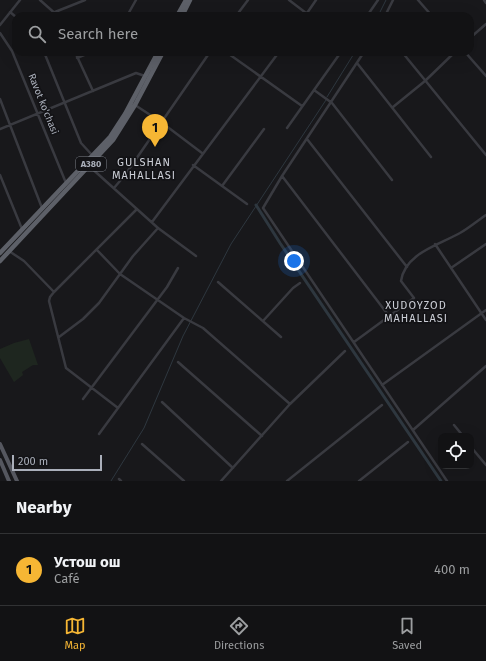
<!DOCTYPE html>
<meta charset="utf-8">
<style>
body{margin:0;font-family:"Fira Sans",sans-serif;background:#1b1b1d;color:#f1f3f6}
.controls{position:absolute;right:12px;bottom:12px;display:grid;overflow:hidden;border-radius:8px;box-shadow:0 4px 16px #0002}
.controls button{width:36px;height:36px;display:grid;place-items:center;padding:0;border:0;border-bottom:1px solid #313234;background:#121214;color:#f1f3f6;font:20px sans-serif}
.scale{position:absolute;left:12px;bottom:10px;width:90px;box-sizing:border-box;padding-left:4px;border:2px solid #aaafba;border-top:0;font-size:11px;line-height:14px;white-space:nowrap;color:#aaafba;-webkit-text-stroke:3px #131316;paint-order:stroke}
.you{position:absolute;left:294px;top:261px;width:14px;height:14px;margin:-10px;border:3px solid #fff;border-radius:50%;background:#1a73e8;box-shadow:0 0 0 6px #1a73e833}
.badge{display:grid;place-items:center;width:26px;height:26px;border-radius:50%;background:#f6b634;color:#111;font-size:13px;font-weight:700}
.pin{position:absolute;translate:-50% -33px;filter:drop-shadow(0 1px 2px #0008)}
.pin::after{content:'';position:absolute;top:21px;width:14px;height:12px;background:inherit;clip-path:polygon(0 0,100% 0,50% 100%)}
.list{margin:0;padding:0;list-style:none}
h2{display:flex;justify-content:space-between;align-items:center;height:52px;margin:0;padding:0 16px;font-size:17px}
h2 small{font-size:13px;font-weight:400;color:#9c9ea0}
.list li{display:grid;grid-template-columns:26px 1fr auto;gap:12px;align-items:center;box-sizing:border-box;height:72px;padding:0 16px;border-top:1px solid #313234}
.list b{display:block;font-size:15px;white-space:nowrap}
.list p{margin:0;font-size:13px;white-space:nowrap;color:#9c9ea0}
.list em{font-size:13px;font-style:normal;color:#9c9ea0}
.icon{flex:none;width:22px;height:22px;fill:none;stroke:currentColor;stroke-width:2;stroke-linecap:round;stroke-linejoin:round}
.map{position:relative;flex:none;width:486px;height:481px;overflow:hidden}
.search{position:absolute;background:#121214;box-shadow:0 4px 16px #0002;left:12px;right:12px;top:12px;height:44px;display:flex;align-items:center;gap:10px;box-sizing:border-box;padding:0 14px;border-radius:12px;color:#9c9ea0;font-size:15px}
.sheet{height:124px;background:#121214}
nav{display:flex;justify-content:space-around;align-items:center;box-sizing:border-box;height:56px;border-top:1px solid #313234;background:#121214;font-size:11px;color:#9c9ea0}
nav a{display:grid;justify-items:center;gap:2px}
nav .on{color:#f6b634}
.map>svg:first-child{display:block}
.green{fill:#1e261f}
.lines{fill:none;stroke-linecap:round;stroke-linejoin:round}
.stream{stroke:#2e373f;stroke-width:1}
.canal{stroke:#2e373f;stroke-width:3}
.minor{stroke:#393a40;stroke-width:2.5}
.primary{stroke:#55575f;stroke-width:4}
.trunk{stroke:#5d6068;stroke-width:4.5}
.labels{text-anchor:middle;dominant-baseline:central;stroke-width:3.5;stroke-linejoin:round;paint-order:stroke}
.shield{fill:#131316;stroke:#7d8089;stroke-width:1}
.shield-label{font-size:9px;font-weight:bold;fill:#aaafba}
.street-label{font-size:10px;fill:#aaafba;stroke:#131316}
.neighbourhood-label{font-size:11px;letter-spacing:1px;fill:#cbced6;stroke:#131316}
</style>
<div class="map">
<svg width="486" height="481" viewBox="0 0 486 481">
<rect width="100%" height="100%" fill="#18181b"/>
<!-- green -->
<path class="green" d="M29,339L38,365H33L22,372L23,375L14,382L0,358V349L14,343Z"/>
<g class="lines">
<!-- stream -->
<path class="stream" d="M378,16L386,0
M327,97L355,52
M111,481L144,428L183,336L231,244L326,100"/>
<!-- canal -->
<path class="canal" d="M256,205L280,243L441,481"/>
<!-- minor -->
<path class="minor" d="M40,0L58,16
M289,0L306,13
M418,0L432,16
M484,0L486,3
M10,12L16,17
M55,12L85,0
M122,16L128,14
M127,16L136,0
M236,16L248,0
M305,16L316,0
M367,16L378,0
M385,16L393,0
M0,25L20,0
M0,33L12,51L66,183
M470,38L486,24
M44,52L81,143L92,155
M75,52L93,91
M226,52L302,106
M364,52L282,176L263,208L447,481
M402,52L486,155
M465,52L486,76
M77,58L91,52
M357,63L431,157
M314,90L332,103L392,180
M0,99L42,208
M135,105L161,122L202,153
M393,107L425,81L455,52
M287,128L341,52
M0,129L136,73L145,76
M307,139L407,267
M193,165L247,204
M89,166L158,228L196,256
M0,175L22,229
M282,176L389,316
M222,186L264,129
M114,188L125,175L210,52
M152,222L279,52
M435,244L486,320
M97,250L120,274L184,318L203,328L290,404
M9,251L24,261L54,292
M451,268L486,244
M218,282L281,337
M263,321L293,288L300,283
M59,337L83,319L99,303L133,256L158,228
M354,342L414,298L401,281C405,253 439,245 460,233C469,228 477,221 486,215
M178,362L262,436
M382,385L486,310
M83,399L167,287L178,268
M162,402L233,468
M118,408L66,368L49,301L50,297L54,292L137,209
M454,425L463,436
M413,430L486,366
M99,434L184,318
M142,444L184,481
M471,447L486,465
M119,479L121,481
M221,481L290,404L345,351
M287,481L382,405
M359,481L408,442"/>
<!-- primary -->
<path class="primary" d="M0,444L17,481
M0,460L9,481"/>
<!-- trunk -->
<path class="trunk" d="M177,16L186,0
M182,16L190,0
M0,253L110,137L125,114L158,52
M0,261L113,140L135,105L163,52"/>
</g>
<g class="labels">
<!-- shield labels -->
<rect class="shield" x="76" y="157" width="30" height="14" rx="3"/>
<g class="shield-label">
<text x="91" y="164">A380</text>
</g>
<!-- street labels -->
<g class="street-label">
<text transform="translate(43 104) rotate(68)">Ravot ko'chasi</text>
</g>
<!-- neighbourhood labels -->
<g class="neighbourhood-label">
<text x="144" y="162">GULSHAN<tspan x="144" dy="13">MAHALLASI</tspan></text>
<text x="416" y="305">XUDOYZOD<tspan x="416" dy="13">MAHALLASI</tspan></text>
</g>
</g>
</svg>
<div class="controls">
<button><svg class="icon" aria-label="locate" viewBox="0 0 24 24"><circle cx="12" cy="12" r="6"/><path d="M12 2v4M12 18v4M2 12h4M18 12h4"/></svg></button>
</div>
<div class="scale">200 m</div>
<div class="you"></div>
<div class="pin badge" style="left:155px;top:147px">1</div>
<div class="search"><svg class="icon" aria-label="search" viewBox="0 0 24 24"><circle cx="10" cy="10" r="6"/><path d="M15 15l6 6"/></svg>Search here</div>
</div>
<section class="sheet">
<h2>Nearby<small></small></h2>
<ul class="list">
<li><span class="badge">1</span><div><b>Устош ош</b><p>Café</p></div><em>400 m</em></li>
</ul>
</section>
<nav>
<a class="on"><svg class="icon" aria-label="map" viewBox="0 0 24 24"><path d="M3 6l6-2 6 2 6-2v14l-6 2-6-2-6 2zM9 4v14M15 6v14"/></svg>Map</a>
<a><svg class="icon" aria-label="directions" viewBox="0 0 24 24"><path d="M12 3l9 9-9 9-9-9zM9 14v-3h6M13 9l2 2-2 2"/></svg>Directions</a>
<a><svg class="icon" aria-label="saved" viewBox="0 0 24 24"><path d="M7 4h10v16l-5-4-5 4z"/></svg>Saved</a>
</nav>
